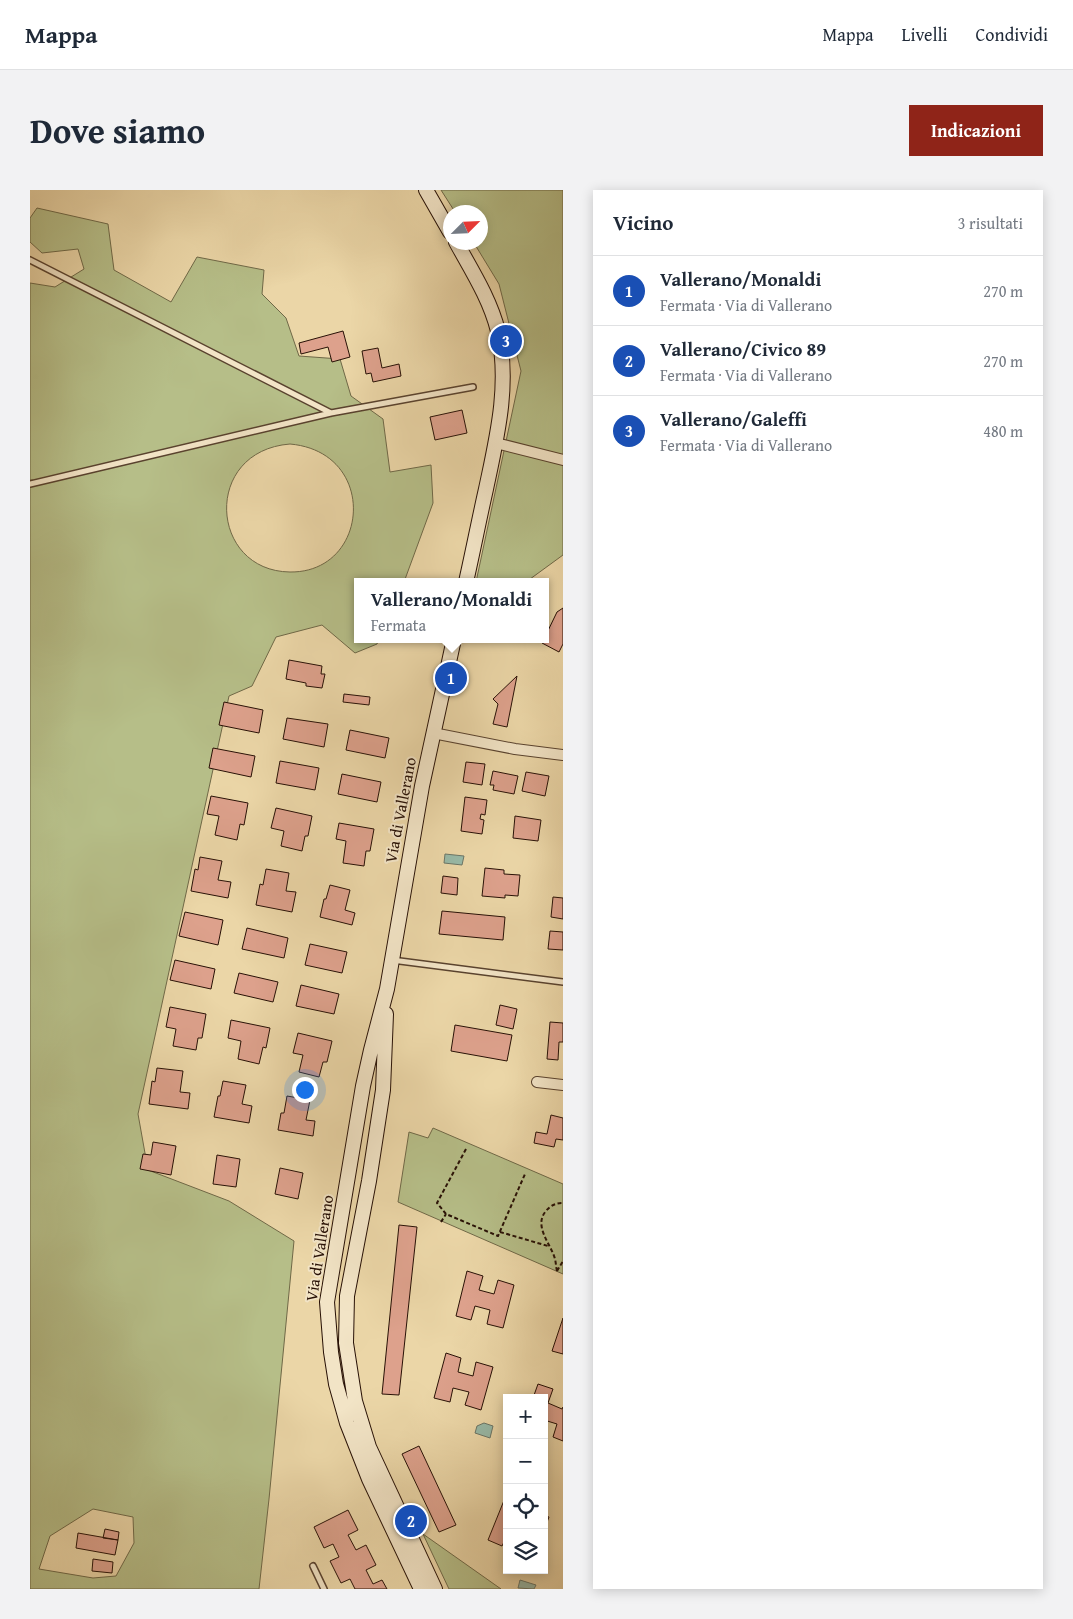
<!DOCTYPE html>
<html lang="it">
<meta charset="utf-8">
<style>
body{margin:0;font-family:"Gentium Book Plus",serif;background:#f2f2f3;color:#1f2937}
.controls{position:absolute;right:15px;bottom:15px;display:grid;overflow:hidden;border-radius:0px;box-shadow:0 2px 12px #0003}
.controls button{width:45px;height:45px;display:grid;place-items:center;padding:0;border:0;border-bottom:1px solid #e0e1e3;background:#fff;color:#1f2937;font:25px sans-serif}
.compass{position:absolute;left:413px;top:15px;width:45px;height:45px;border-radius:50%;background:#fff;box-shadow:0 2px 12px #0003;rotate:66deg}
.you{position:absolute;left:274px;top:899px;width:18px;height:18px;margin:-12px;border:4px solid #fff;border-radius:50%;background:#1a73e8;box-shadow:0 0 0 8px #1a73e833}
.badge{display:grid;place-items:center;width:32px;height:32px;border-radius:50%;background:#8f2418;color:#fff;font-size:16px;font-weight:700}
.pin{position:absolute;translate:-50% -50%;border:2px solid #fff;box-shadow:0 1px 5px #0006}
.popup{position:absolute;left:324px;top:388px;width:195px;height:65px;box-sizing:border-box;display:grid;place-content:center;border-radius:0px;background:#fff;filter:drop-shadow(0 1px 4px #0005);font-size:16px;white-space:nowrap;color:#747a83}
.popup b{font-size:19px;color:#1f2937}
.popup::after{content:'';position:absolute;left:50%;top:100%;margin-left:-10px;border:10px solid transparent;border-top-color:#fff}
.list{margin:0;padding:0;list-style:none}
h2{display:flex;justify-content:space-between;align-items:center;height:65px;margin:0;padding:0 20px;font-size:21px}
h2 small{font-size:16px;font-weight:400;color:#747a83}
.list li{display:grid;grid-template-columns:32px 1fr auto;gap:15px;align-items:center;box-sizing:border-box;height:70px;padding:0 20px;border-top:1px solid #e0e1e3}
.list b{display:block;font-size:19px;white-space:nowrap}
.list p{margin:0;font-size:16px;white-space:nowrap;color:#747a83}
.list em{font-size:16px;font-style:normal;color:#747a83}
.icon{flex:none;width:28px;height:28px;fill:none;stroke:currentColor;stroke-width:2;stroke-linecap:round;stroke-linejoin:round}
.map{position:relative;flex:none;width:533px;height:1399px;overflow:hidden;border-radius:0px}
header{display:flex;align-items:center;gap:30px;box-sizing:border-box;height:70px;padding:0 25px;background:#fff;border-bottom:1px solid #e0e1e3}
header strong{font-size:24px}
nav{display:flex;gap:28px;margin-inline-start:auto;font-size:18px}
.intro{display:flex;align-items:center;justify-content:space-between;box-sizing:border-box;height:120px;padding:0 30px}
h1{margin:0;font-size:35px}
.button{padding:12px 22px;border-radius:0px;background:#8f2418;color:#fff;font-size:18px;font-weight:700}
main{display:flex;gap:30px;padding:0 30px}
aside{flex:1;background:#fff;border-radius:0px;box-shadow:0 2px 12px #0003}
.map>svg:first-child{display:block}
.green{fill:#b6be88;stroke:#6f6847;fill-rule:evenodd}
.water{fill:#98b9a7;stroke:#6b7667}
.building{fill:#dda18c;stroke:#281106}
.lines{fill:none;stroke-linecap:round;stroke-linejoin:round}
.lane-casing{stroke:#59422e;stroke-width:8}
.street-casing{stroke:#59422e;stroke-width:12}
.secondary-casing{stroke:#281106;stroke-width:16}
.path{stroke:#281106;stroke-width:2;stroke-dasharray:4 2.5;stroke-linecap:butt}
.lane{stroke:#f2e4c6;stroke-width:5}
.street{stroke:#f2e4c6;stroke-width:10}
.secondary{stroke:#f2e4c6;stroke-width:14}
.labels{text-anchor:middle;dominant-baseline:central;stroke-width:4;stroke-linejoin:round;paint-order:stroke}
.street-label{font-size:16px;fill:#281106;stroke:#f2e4c6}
</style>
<header>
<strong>Mappa</strong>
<nav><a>Mappa</a><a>Livelli</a><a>Condividi</a></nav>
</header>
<div class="intro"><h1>Dove siamo</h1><a class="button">Indicazioni</a></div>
<main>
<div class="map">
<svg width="533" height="1399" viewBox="0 0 533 1399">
<rect width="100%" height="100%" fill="#ebd6a7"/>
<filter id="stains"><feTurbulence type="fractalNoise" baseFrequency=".004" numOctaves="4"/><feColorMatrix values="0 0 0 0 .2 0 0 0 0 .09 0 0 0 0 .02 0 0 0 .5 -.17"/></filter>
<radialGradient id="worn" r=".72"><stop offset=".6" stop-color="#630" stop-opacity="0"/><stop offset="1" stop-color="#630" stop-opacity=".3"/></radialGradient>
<!-- green -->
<path class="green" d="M411,0H533V365L496,392H446L491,181L469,94L444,53L450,52V22H425Z
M7,18L78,34L84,80L141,112L167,67L234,80L232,104L256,128L269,166L310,169L321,206L353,229L360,282L401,275L403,313L374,392H327V449H349L347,454L325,463L292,435L246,447L222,496L199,506L108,924L118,980L199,1011L264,1051L239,1309L229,1399H0V297L3,290H0V93L25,97L54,79L48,59L12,63L0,52V28ZM260,254C349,262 340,383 260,382C179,381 172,261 260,254ZM63,1319L103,1327L104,1353L86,1386L63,1388L9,1379L20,1346Z
M403,938L533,994V1084L368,1012L379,942L398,948Z
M393,1344L471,1399H419Z"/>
<!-- water -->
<path class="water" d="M415,664L434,666L432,675L414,673Z
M454,1233L463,1236L460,1248L445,1243L447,1236Z
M490,1390L506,1395L504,1399L488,1398Z"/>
<!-- building -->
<path class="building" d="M313,141L320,167L302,172L298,157L271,164L269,153Z
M348,158L352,178L369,174L371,186L343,192L341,183L336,184L332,161Z
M432,220L437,243L405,250L400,227Z
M533,418V454L529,462L512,453L527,422Z
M259,470L292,476L291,484H295L292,498L276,496V493L256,489Z
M487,486L477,537L463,534L468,514L463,509Z
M314,504L340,507L339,515L313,512Z
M194,512L233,520L229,543L189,535Z
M257,528L298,534L294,557L253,549Z
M320,540L359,548L355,568L316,560Z
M183,558L225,566L221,587L179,578Z
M250,571L289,578L285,600L246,593Z
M436,572L455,574L452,595L433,592Z
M463,581L488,586L484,604L463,600L464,595H460Z
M496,582L519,586L515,606L492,601Z
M312,584L351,592L347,612L308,604Z
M181,606L218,613L214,635L210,634L207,650L185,645L189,626L177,624Z
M435,607L457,610L455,625L451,624L450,629L454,630L452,644L431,641Z
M246,618L282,626L278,646H275L272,661L251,656L254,641L241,638Z
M485,626L511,630L508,651L483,648Z
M309,633L344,639L340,661H336L334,676L313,673L316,651L306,649Z
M170,667L192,671L188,690L201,692L198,708L161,701L165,679L168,680Z
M455,678L474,680V684L490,685L488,706L475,705V708L452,706Z
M236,679L259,683L256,701L266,702L262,722L226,715L230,694L233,695Z
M413,686L428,688L427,705L411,703Z
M300,695L320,700L315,720L325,723L322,735L290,727L294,709H296Z
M523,707L533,708V729L521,727Z
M412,721L475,727L473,750L409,744Z
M155,722L193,730L188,755L149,746Z
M217,738L258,748L254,768L212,759Z
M520,741L533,742V760L518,759Z
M280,754L317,762L312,783L275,775Z
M145,770L185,779L181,799L140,790Z
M209,783L248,792L243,812L204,803Z
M271,795L309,804L304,824L266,816Z
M470,815L487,819L483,839L466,835Z
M140,817L176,824L172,848H168L166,860L143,856L146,839L136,837Z
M201,830L240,838L236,858L233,857L229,874L208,869L211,851L198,848Z
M520,832L533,833V852H529L528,870L517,869Z
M425,835L482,845L477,871L421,861Z
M268,843L302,851L297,872H293L289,887L269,882L273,865L263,863Z
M127,878L153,881L150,902L160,903L158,919L119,914L122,891L125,892Z
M193,891L216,895L212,914L222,916L219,933L184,927L188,906H190Z
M257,906L280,910L276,930L285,931L283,946L248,940L251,923H254Z
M521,925L533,928V950L526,949L524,957L504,953L506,942L517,944Z
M123,952L146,956L141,985L110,979L113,964L121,965Z
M187,965L210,969L206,997L183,994Z
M250,978L273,983L268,1009L245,1004Z
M369,1035L387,1037L369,1205L352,1204Z
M437,1081L453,1086L449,1100L464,1104L468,1090L484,1095L473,1138L457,1134L460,1120L445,1116L441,1130L426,1126Z
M533,1128V1164L522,1161Z
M416,1163L431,1168L428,1182L443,1186L446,1172L463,1177L451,1220L435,1215L439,1202L423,1198L420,1212L404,1208Z
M508,1194L523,1199L518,1213L532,1219L533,1217V1251L523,1247L527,1234L514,1230V1208H503Z
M389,1256L426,1335L409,1342L372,1264Z
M475,1308L477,1309V1346L472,1356L458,1350Z
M318,1320L328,1340L318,1345L326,1360L336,1355L346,1375L336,1380L343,1394L352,1390L357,1399H325L320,1389L311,1393L300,1371L309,1367L303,1354L294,1358L284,1337Z
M514,1325L519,1327L514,1340Z
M75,1339L89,1342L88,1350L73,1348Z
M48,1343L88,1350L85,1365L46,1358Z
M63,1369L83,1372L82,1383L62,1381Z"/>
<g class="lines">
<defs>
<path id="lane" d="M0,70L301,223
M0,294L301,223L443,197
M362,770L533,792
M283,1376L294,1399"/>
<path id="street" d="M466,253L533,270
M403,543L485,559L533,565
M507,892L533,895"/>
<path id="secondary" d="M396,0L420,42
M426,52C442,81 460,109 468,141C480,194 467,247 456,299C449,330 443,361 436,392
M356,824L353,900L339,991L317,1106L316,1153L325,1211L339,1257L405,1399
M391,1399L339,1289L317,1233L306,1194L301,1162L297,1112L333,896L341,860L357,799L392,596L424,449"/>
</defs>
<!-- lane casing -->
<use href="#lane" class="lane-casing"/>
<!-- street casing -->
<use href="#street" class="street-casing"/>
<!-- secondary casing -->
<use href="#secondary" class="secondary-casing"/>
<!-- path -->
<path class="path" d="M436,959L407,1013L416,1024L468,1046L495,984
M411,1032L416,1024
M470,1042L518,1056
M527,1081C526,1077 526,1073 525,1069C521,1054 503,1036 516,1021C521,1015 526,1013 533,1013
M527,1081L533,1071"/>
<!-- lane -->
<use href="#lane" class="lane"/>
<!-- street -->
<use href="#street" class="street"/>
<!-- secondary -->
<use href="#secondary" class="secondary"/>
</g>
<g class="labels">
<!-- street labels -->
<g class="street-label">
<text transform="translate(370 620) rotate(-79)">Via di Vallerano</text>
<text transform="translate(289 1058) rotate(-81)">Via di Vallerano</text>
</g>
</g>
<rect width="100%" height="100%" filter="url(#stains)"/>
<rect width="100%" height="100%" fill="url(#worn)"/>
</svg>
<div class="controls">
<button>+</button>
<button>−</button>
<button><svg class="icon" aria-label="locate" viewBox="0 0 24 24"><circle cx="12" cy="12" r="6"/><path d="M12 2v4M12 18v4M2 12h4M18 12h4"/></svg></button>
<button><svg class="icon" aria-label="layers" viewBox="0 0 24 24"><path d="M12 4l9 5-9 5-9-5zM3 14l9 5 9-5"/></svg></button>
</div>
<svg class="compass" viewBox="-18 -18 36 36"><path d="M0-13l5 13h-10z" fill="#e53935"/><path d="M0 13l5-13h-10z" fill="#747a83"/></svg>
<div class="you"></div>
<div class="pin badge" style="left:421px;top:488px;background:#1a4fb4">1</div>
<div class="popup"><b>Vallerano/Monaldi</b>Fermata</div>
<div class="pin badge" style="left:381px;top:1331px;background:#1a4fb4">2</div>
<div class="pin badge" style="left:476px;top:151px;background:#1a4fb4">3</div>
</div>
<aside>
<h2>Vicino<small>3 risultati</small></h2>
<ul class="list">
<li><span class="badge" style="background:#1a4fb4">1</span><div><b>Vallerano/Monaldi</b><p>Fermata · Via di Vallerano</p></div><em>270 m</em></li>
<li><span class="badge" style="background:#1a4fb4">2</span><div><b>Vallerano/Civico 89</b><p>Fermata · Via di Vallerano</p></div><em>270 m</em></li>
<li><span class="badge" style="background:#1a4fb4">3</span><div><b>Vallerano/Galeffi</b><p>Fermata · Via di Vallerano</p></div><em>480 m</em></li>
</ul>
</aside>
</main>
